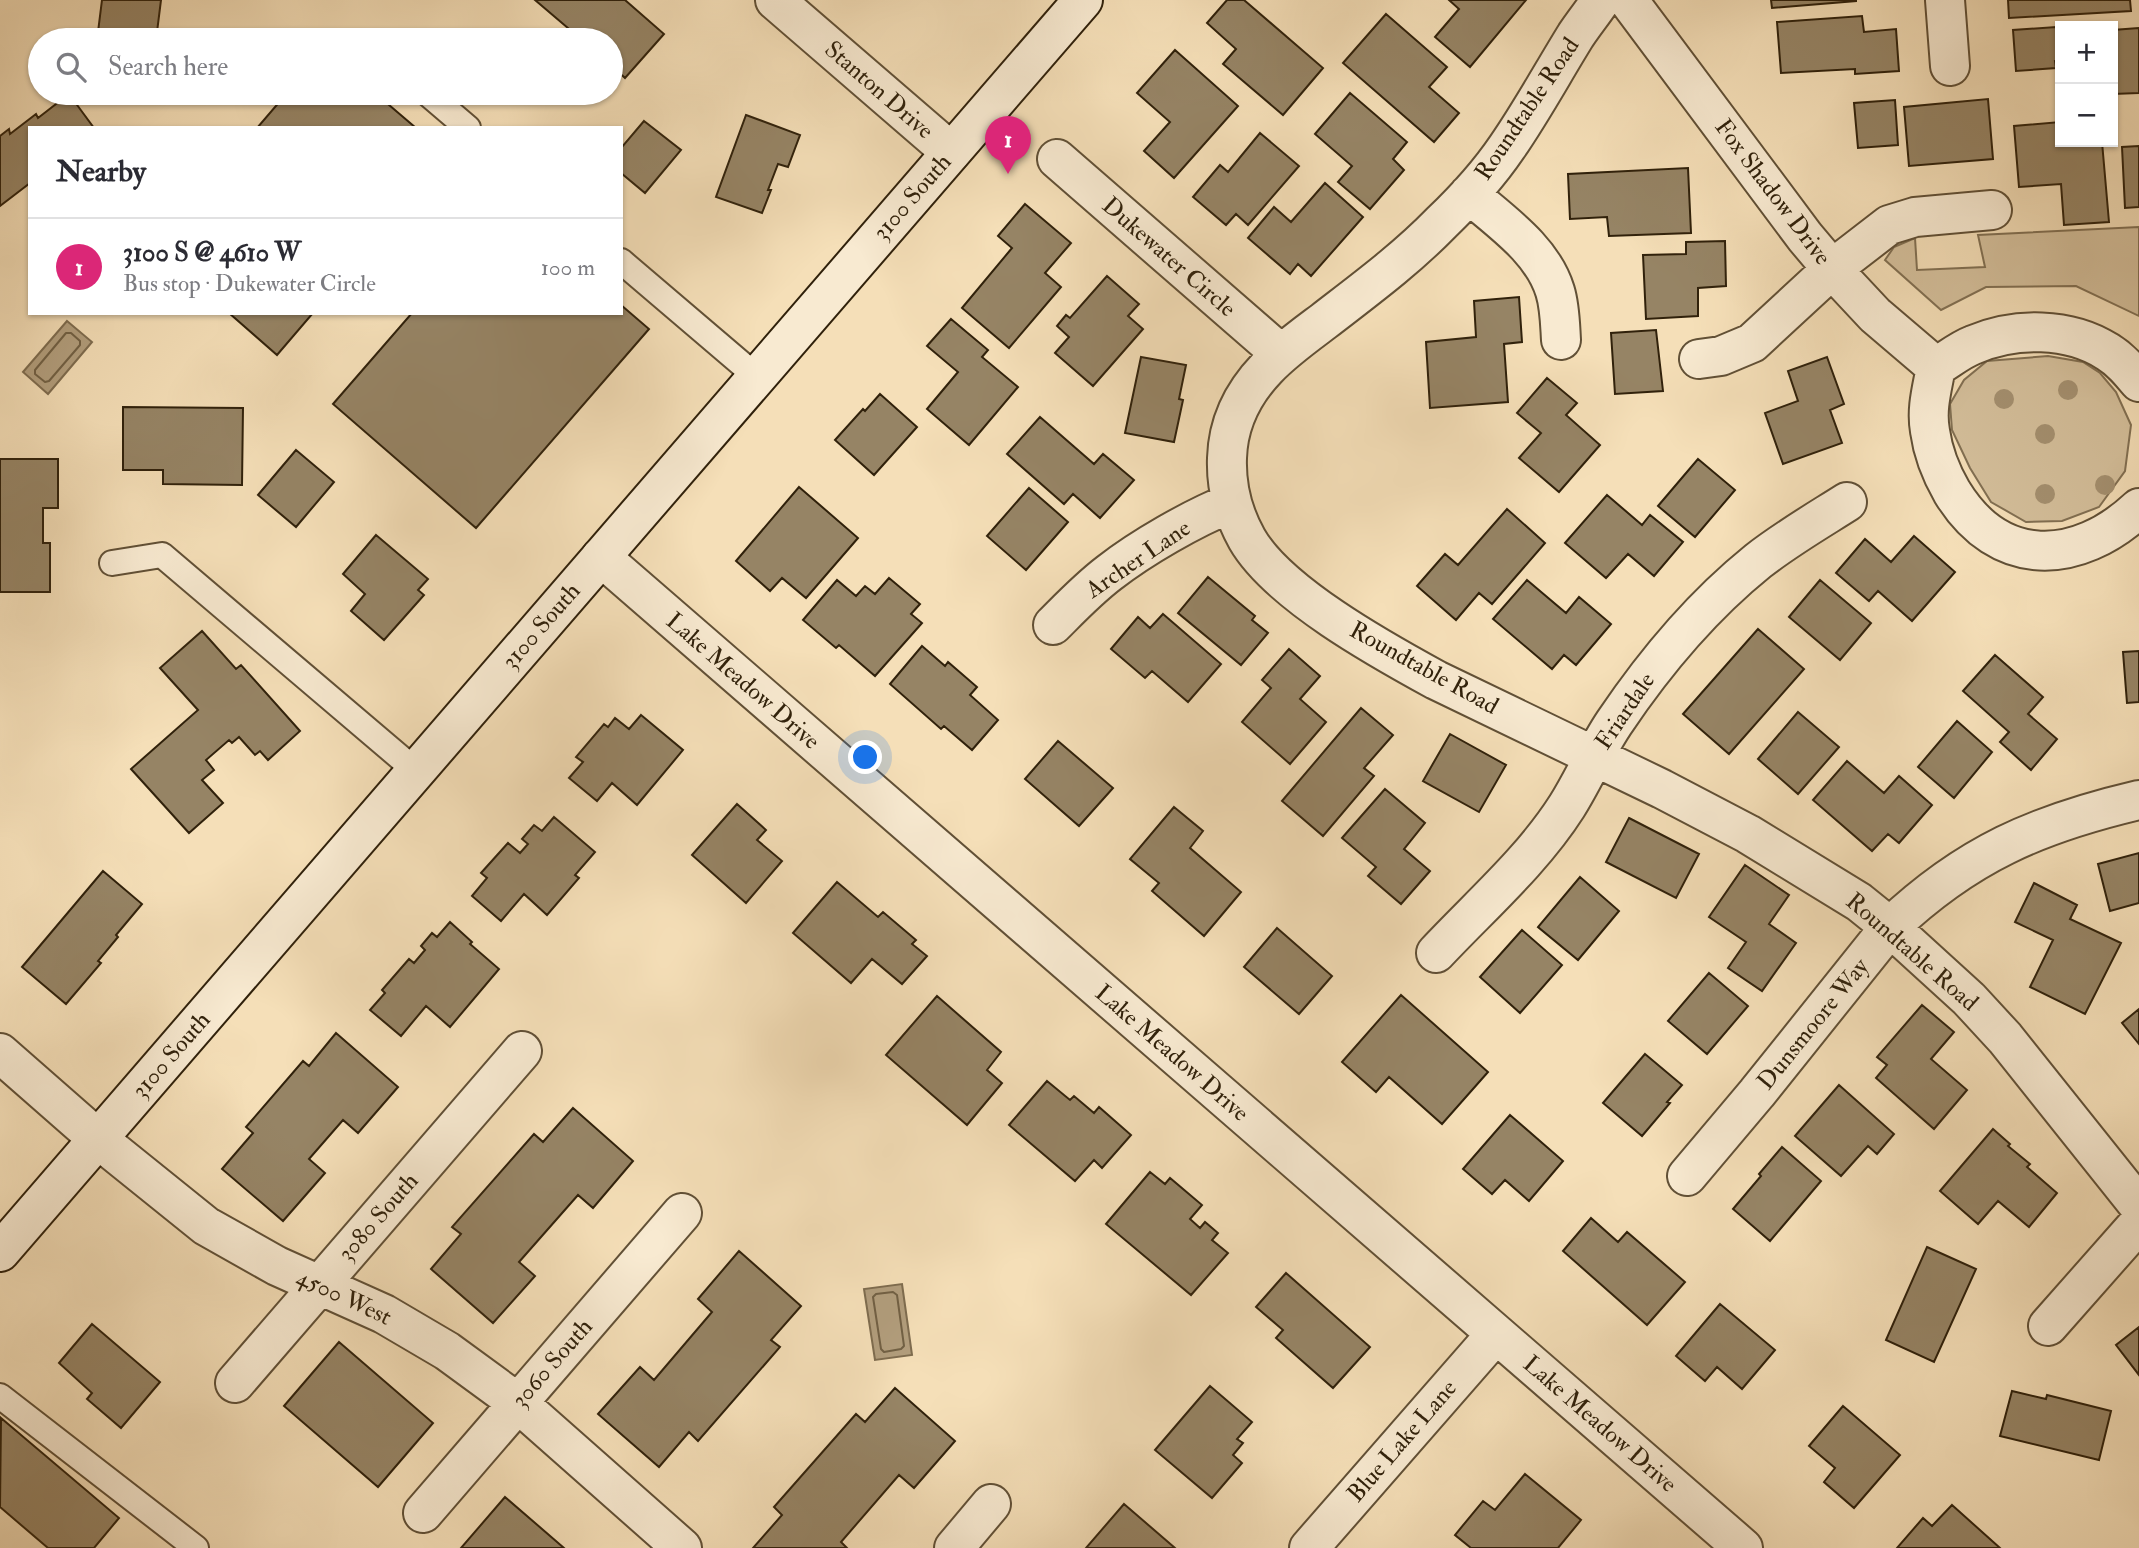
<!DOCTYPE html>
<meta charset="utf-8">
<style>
body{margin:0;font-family:"IM FELL Double Pica",serif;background:#f7f7f7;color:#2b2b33}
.controls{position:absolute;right:21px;top:21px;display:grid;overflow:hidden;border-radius:0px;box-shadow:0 2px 5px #0004}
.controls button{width:63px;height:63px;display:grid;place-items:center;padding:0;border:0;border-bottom:2px solid #e1e1e2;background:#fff;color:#2b2b33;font:35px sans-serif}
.you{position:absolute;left:866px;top:758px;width:24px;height:24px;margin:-18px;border:5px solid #fff;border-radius:50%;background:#1a73e8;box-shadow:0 0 0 10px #1a73e833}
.badge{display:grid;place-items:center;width:46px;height:46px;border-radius:50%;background:#db2777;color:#fff;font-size:23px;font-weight:700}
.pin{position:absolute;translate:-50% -58px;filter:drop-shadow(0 2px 4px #0008)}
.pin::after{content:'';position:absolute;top:37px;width:24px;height:21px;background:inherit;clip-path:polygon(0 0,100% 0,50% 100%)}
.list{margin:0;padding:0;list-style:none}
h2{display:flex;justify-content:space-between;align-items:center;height:91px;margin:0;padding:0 28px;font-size:30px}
h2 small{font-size:23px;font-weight:400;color:#7c7c81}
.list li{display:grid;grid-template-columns:46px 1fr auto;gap:21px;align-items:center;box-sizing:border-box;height:98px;padding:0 28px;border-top:2px solid #e1e1e2}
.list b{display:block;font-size:26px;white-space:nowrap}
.list p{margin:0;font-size:23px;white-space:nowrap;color:#7c7c81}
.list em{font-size:23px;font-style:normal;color:#7c7c81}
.icon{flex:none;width:38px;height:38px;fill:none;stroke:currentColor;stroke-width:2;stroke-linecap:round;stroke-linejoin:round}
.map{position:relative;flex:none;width:2139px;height:1548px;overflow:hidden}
.search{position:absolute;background:#fff;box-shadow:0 2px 5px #0004;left:28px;top:28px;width:595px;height:77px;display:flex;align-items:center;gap:18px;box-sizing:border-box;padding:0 24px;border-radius:38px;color:#7c7c81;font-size:26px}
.panel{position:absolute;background:#fff;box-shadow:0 2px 5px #0004;left:28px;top:126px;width:595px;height:189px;border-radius:0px}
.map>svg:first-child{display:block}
.green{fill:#d4bf9b;stroke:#827053;stroke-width:2}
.water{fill:#b29e7d;stroke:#7e6c4f;stroke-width:2}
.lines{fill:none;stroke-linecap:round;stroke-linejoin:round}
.shore{stroke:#716044;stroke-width:2}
.building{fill:#968465;stroke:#30210b;stroke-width:2}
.service-casing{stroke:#615036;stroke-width:28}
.minor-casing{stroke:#615036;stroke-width:42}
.secondary-casing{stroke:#30210b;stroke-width:42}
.service{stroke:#f8ead1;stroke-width:24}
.minor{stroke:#f8ead1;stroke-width:38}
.secondary{stroke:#f8ead1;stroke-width:38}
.tree{fill:#a49070}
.labels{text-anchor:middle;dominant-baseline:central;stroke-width:6;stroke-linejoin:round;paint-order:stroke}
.street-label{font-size:24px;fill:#30210b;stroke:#f8ead1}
</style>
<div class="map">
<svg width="2139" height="1548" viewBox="0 0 2139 1548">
<rect width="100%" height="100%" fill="#f5dfb8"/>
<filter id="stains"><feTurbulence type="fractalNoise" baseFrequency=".00286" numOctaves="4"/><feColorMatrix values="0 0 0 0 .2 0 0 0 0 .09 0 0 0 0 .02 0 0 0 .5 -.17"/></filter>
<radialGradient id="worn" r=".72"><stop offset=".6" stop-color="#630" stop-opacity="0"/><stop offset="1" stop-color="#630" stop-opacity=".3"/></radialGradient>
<!-- green -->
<path class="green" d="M2139,227V316L2076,286L1986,287L1941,310L1885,260L1894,247L1915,238L1917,270L1985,267L1978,235Z
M2048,356L2083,362L2100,373L2116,392L2131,425L2125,471L2099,507L2062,521L2026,522L1991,502L1970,468L1952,430L1950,404L1964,380L1987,361Z"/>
<!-- water -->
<path class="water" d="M67,321L92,342L48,394L23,372Z
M902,1284L912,1355L875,1360L864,1289Z"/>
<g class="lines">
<!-- shore -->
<path class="shore" d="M66,333H71L80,341V345L49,381L45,382L35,374V370Z
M893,1292L897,1295L904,1346L901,1349L884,1352L881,1349L873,1297L876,1294Z"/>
</g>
<!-- building -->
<path class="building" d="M102,0H161L156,40H97Z
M535,0H625L664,34L625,78L611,65V40H582Z
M1227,0H1244L1323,68L1283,115L1223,64L1236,49L1207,23Z
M1449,0H1526L1470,67L1435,37L1459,9Z
M1771,0H1856V1L1772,8Z
M2008,0H2130L2131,11L2009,18Z
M1386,14L1447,67L1429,87L1459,113L1434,142L1343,63Z
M1862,16L1864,32L1896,29L1899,71L1855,74V69L1781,73L1777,22Z
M2056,27L2057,33H2060V60L2055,61L2056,68L2016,71L2013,30Z
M2139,28V93L2113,94V30Z
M1175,50L1238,106L1174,178L1144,151L1170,122L1137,93Z
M287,93H375L416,128H257Z
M1350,93L1407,142L1393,159L1404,170L1370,209L1338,182L1352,166L1315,134Z
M69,94L94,128H30V183L0,206V136L9,129L10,134L36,114L38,118Z
M1988,99L1993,159L1909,166L1904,107Z
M1895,100L1898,145L1858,148L1854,103Z
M746,115L800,135L788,167L778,164L768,190H771L762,213L716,197Z
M644,121L681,150L645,193L621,173V148Z
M2060,122V142H2102L2109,222L2064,225L2061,184L2019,187L2014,126Z
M1260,133L1299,166L1248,225L1236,214L1226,225L1193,197L1220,165L1228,172Z
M2139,146V207L2125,208L2122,147Z
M1688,168L1691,233L1609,236L1607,217L1570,219L1568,174Z
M1325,183L1363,217L1311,276L1298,264L1290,274L1248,238L1274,207L1291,222Z
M1025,204L1071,243L1045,273L1061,287L1009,348L962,308L1012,248L998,236Z
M1725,241L1726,286L1698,288V316L1646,319L1643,255L1686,254V242Z
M1107,276L1139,304L1128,316L1143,329L1093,386L1055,353L1069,337L1057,326L1066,315L1070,318Z
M1519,297L1522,342L1504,344L1508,402L1430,408L1426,342L1476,337L1474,301Z
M621,305L649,329L476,528L333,404L412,313H621Z
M229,313H313L277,355Z
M951,319L988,350L982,357L1018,387L969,445L927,409L958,372L927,346Z
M1656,330L1663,391L1615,394L1611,333Z
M1141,357L1186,365L1179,399L1183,400L1174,442L1125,433Z
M1827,357L1844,404L1830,410L1842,443L1783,464L1765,413L1798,401L1788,371Z
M1547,378L1577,403L1566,415L1600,445L1559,492L1519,458L1541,433L1517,413Z
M880,394L917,427L874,475L835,440L863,409L865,411Z
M123,407L243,408L242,485L163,484V470H123Z
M1040,417L1094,464L1103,454L1134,480L1100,518L1073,494L1064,504L1007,454Z
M296,450L334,482L296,527L258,495Z
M0,459H58V508H43V543H50V592H0Z
M1698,459L1735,490L1695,537L1658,506Z
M799,487L858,538L806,598L782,578L770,591L736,561Z
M1029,488L1068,522L1026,570L987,536Z
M1607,495L1642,525L1650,515L1683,542L1654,576L1628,554L1606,578L1565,543Z
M1507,509L1545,543L1492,604L1479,593L1456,620L1417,586L1445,554L1458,565Z
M376,535L428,579L418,590L424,595L384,640L351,611L365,594L343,574Z
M1914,536L1955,572L1912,621L1878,591L1869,601L1836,573L1865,539L1891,562Z
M1208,577L1255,616L1252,620L1268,633L1241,665L1178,613Z
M889,578L920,604L911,614L922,623L875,676L839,645L836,648L803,620L837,580L856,596L865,586L875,594Z
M1527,580L1566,613L1579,597L1611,624L1576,665L1564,655L1552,669L1493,619Z
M1820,580L1871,623L1840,660L1789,617Z
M1163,614L1221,664L1188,702L1152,671L1145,678L1111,649L1138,617L1150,628Z
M1758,629L1804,669L1729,754L1683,714Z
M202,631L236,669L241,665L300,731L268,760L260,751L255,755L239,737L232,743L229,740L206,760L214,770L202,780L223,803L189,833L131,769L198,710L160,668Z
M922,646L945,666L948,662L977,687L970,695L998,720L972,750L944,726L941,729L890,684Z
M1289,649L1320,676L1300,699L1326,722L1290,764L1242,722L1271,688L1262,680Z
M2139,651V702L2127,703L2123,652Z
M1995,655L2043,697L2028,714L2057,739L2031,770L2000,742L2009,732L1963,691Z
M1361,708L1393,735L1364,768L1374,776L1323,836L1282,801Z
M1798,712L1839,747L1798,794L1758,759Z
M641,715L683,750L637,805L612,783L597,801L569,778L583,762L576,757L604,724L608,727L615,718L629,729Z
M1957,721L1992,752L1954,798L1918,767Z
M1450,734L1506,765L1479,812L1423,781Z
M1058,741L1113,788L1079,826L1025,779Z
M1847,761L1884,793L1899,776L1932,805L1899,843L1888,834L1872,851L1813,800Z
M1385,789L1425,823L1404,849L1430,871L1401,904L1368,876L1376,867L1342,838Z
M737,804L766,830L757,840L782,861L746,903L692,855Z
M1174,807L1203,831L1190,848L1241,892L1204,936L1152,891L1159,883L1130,859Z
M554,817L595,852L575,875L579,878L547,915L524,894L501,921L472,896L487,878L481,873L508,843L520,853L528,844L522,839L534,825L542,831Z
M1629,818L1699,854L1676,898L1606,862Z
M2139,853V903L2110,911L2098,864Z
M1745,865L1789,895L1769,924L1796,943L1762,991L1728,968L1746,942L1709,917Z
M103,871L142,904L116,935L118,937L98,961L101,963L66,1004L22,967Z
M1580,877L1619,911L1578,960L1538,927Z
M837,882L878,917L883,912L916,940L912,944L927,956L902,984L872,959L851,983L793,933Z
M2034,883L2077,905L2070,919L2121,943L2085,1014L2030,987L2053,940L2015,922Z
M450,922L472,942L470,944L499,969L450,1027L426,1006L401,1036L370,1010L385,993L382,990L409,959L414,963L425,950L421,946L432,933L437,937Z
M1277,928L1332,976L1299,1014L1244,967Z
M1522,930L1562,965L1520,1013L1480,977Z
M1709,973L1748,1006L1707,1054L1668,1021Z
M1401,995L1488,1072L1442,1124L1389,1077L1376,1092L1342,1062Z
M937,996L1001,1052L987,1070L1002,1083L967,1125L886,1055Z
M1922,1005L1954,1032L1931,1059L1967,1090L1934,1129L1876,1078L1887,1065L1877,1057Z
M2139,1009V1044L2122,1023Z
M336,1033L398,1087L358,1133L343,1120L309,1159L325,1173L283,1221L222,1169L253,1133L246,1127L303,1061L309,1066Z
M1645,1054L1682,1085L1667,1102L1670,1103L1642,1136L1603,1103Z
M1047,1081L1070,1100L1074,1096L1094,1113L1099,1107L1131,1135L1102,1168L1094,1160L1075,1181L1009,1125Z
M1839,1085L1894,1134L1877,1154L1868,1146L1841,1176L1795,1136Z
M573,1108L633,1161L593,1208L578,1195L519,1262L535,1276L493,1323L431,1269L461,1234L452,1227L534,1134L543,1142Z
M1510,1115L1563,1161L1529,1201L1505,1180L1492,1194L1463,1169Z
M1993,1129L2010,1144L2008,1146L2030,1164L2027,1167L2057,1193L2029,1227L1998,1201L1978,1224L1940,1191Z
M1782,1147L1821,1181L1770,1241L1733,1209L1761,1176L1759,1174Z
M1150,1172L1165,1184L1170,1178L1202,1205L1190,1219L1200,1228L1205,1222L1218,1233L1212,1240L1228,1253L1191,1295L1106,1224Z
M1591,1218L1618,1242L1627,1232L1685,1282L1647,1325L1563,1251Z
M1927,1247L1976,1269L1934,1362L1886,1340Z
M739,1251L801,1306L771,1340L780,1347L698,1441L689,1432L659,1467L598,1414L640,1367L654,1380L712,1312L698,1299Z
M1286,1273L1370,1347L1333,1388L1276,1338L1283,1330L1256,1307Z
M1720,1304L1775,1350L1742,1389L1717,1367L1705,1381L1676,1356Z
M92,1324L160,1382L121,1428L87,1399L92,1393L59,1363Z
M2139,1327V1375L2116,1345Z
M339,1342L433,1423L378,1487L284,1406Z
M1210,1386L1252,1422L1237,1439L1243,1443L1233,1455L1242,1463L1212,1498L1155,1450Z
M895,1388L955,1441L914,1488L899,1475L841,1542L847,1548H753L782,1515L774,1507L856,1414L865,1422Z
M2012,1391L2046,1399L2047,1395L2111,1411L2099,1460L2000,1436Z
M1843,1406L1900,1455L1854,1508L1824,1482L1835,1468L1809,1446Z
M1,1418L119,1518L94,1548H48L0,1507Z
M1525,1474L1581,1520L1558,1548H1471L1455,1535L1483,1501L1495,1510Z
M505,1497L564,1548H461Z
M1124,1504L1175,1548H1086Z
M1952,1505L2000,1548H1897L1923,1518L1932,1526Z"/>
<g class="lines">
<defs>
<path id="service" d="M427,93L468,128
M621,261L757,377
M112,563L162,555L416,771
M0,1396L196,1548"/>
<path id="minor" d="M775,0L951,152
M1601,0C1593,12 1584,23 1576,35C1553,72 1532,111 1507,147C1488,175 1465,200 1441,223C1405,260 1364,290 1324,321C1304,336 1283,351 1267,368C1243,393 1228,423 1227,458C1226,486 1233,514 1247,539C1278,593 1381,650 1436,680L1662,789L1748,834L1859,902L1890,927L1969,999L2005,1038L2139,1206
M1628,0L1805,237L1832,269L1875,315L1936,367
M1945,0L1950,66
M1057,159L1281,354
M1469,194C1501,222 1542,249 1555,291C1560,307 1560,324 1561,340
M1699,359L1721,356L1752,343L1832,269L1889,225L1915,217L1992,210
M2139,382C2130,371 2121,360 2108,352C2069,327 2015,327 1973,345C1960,350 1948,360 1936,367C1932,389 1926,409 1930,431C1933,453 1941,473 1952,492C1999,569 2077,566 2139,508
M601,557L1743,1548
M1053,625C1071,607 1088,589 1109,573C1141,548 1193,518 1231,503
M1436,953C1480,906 1532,861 1567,806C1584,779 1596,750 1614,723C1655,662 1701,607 1758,561C1786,539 1817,521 1847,502
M0,1053L98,1139L206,1226L277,1266L384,1314L447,1351L518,1403L682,1548
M1687,1176L1757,1093L1890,927C1967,854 2037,824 2139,800
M2048,1326L2139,1223
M235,1383L522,1051
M423,1513L682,1213
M954,1548L991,1504
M1309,1548L1496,1334"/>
<path id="secondary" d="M0,1252L1083,0"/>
</defs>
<!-- service casing -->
<use href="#service" class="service-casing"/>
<!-- minor casing -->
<use href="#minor" class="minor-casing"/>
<!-- secondary casing -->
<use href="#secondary" class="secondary-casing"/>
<!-- service -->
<use href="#service" class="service"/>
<!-- minor -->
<use href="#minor" class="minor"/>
<!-- secondary -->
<use href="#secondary" class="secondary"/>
</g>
<!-- trees -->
<g class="tree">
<circle cx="2068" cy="390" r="10"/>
<circle cx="2004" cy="399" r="10"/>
<circle cx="2045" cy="434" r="10"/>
<circle cx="2105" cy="485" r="10"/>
<circle cx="2045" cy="494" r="10"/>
</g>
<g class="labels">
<!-- street labels -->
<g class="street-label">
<text transform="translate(879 90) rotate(41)">Stanton Drive</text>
<text transform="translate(1527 109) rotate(-56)">Roundtable Road</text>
<text transform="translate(1773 192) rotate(53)">Fox Shadow Drive</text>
<text transform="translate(912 197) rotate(-49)">3100 South</text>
<text transform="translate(1169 257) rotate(41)">Dukewater Circle</text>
<text transform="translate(1138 559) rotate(-34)">Archer Lane</text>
<text transform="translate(541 626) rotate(-49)">3100 South</text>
<text transform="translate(1424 668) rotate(29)">Roundtable Road</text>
<text transform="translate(743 681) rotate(41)">Lake Meadow Drive</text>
<text transform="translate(1625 711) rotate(-56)">Friardale</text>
<text transform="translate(1912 952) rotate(41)">Roundtable Road</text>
<text transform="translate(1813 1024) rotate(-51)">Dunsmoore Way</text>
<text transform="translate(1172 1053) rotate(41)">Lake Meadow Drive</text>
<text transform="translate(171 1055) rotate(-49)">3100 South</text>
<text transform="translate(378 1217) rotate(-49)">3080 South</text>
<text transform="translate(344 1297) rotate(25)">4500 West</text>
<text transform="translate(552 1363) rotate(-49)">3060 South</text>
<text transform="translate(1600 1424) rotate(41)">Lake Meadow Drive</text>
<text transform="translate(1402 1441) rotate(-49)">Blue Lake Lane</text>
</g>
</g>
<rect width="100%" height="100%" filter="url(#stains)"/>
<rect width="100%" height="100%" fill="url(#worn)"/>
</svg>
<div class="controls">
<button>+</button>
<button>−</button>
</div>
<div class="you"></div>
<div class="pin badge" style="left:1008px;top:174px">1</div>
<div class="search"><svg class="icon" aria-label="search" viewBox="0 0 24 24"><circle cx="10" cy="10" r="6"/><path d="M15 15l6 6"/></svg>Search here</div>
<section class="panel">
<h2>Nearby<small></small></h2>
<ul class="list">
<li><span class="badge">1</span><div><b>3100 S @ 4610 W</b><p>Bus stop · Dukewater Circle</p></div><em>100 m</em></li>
</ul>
</section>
</div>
